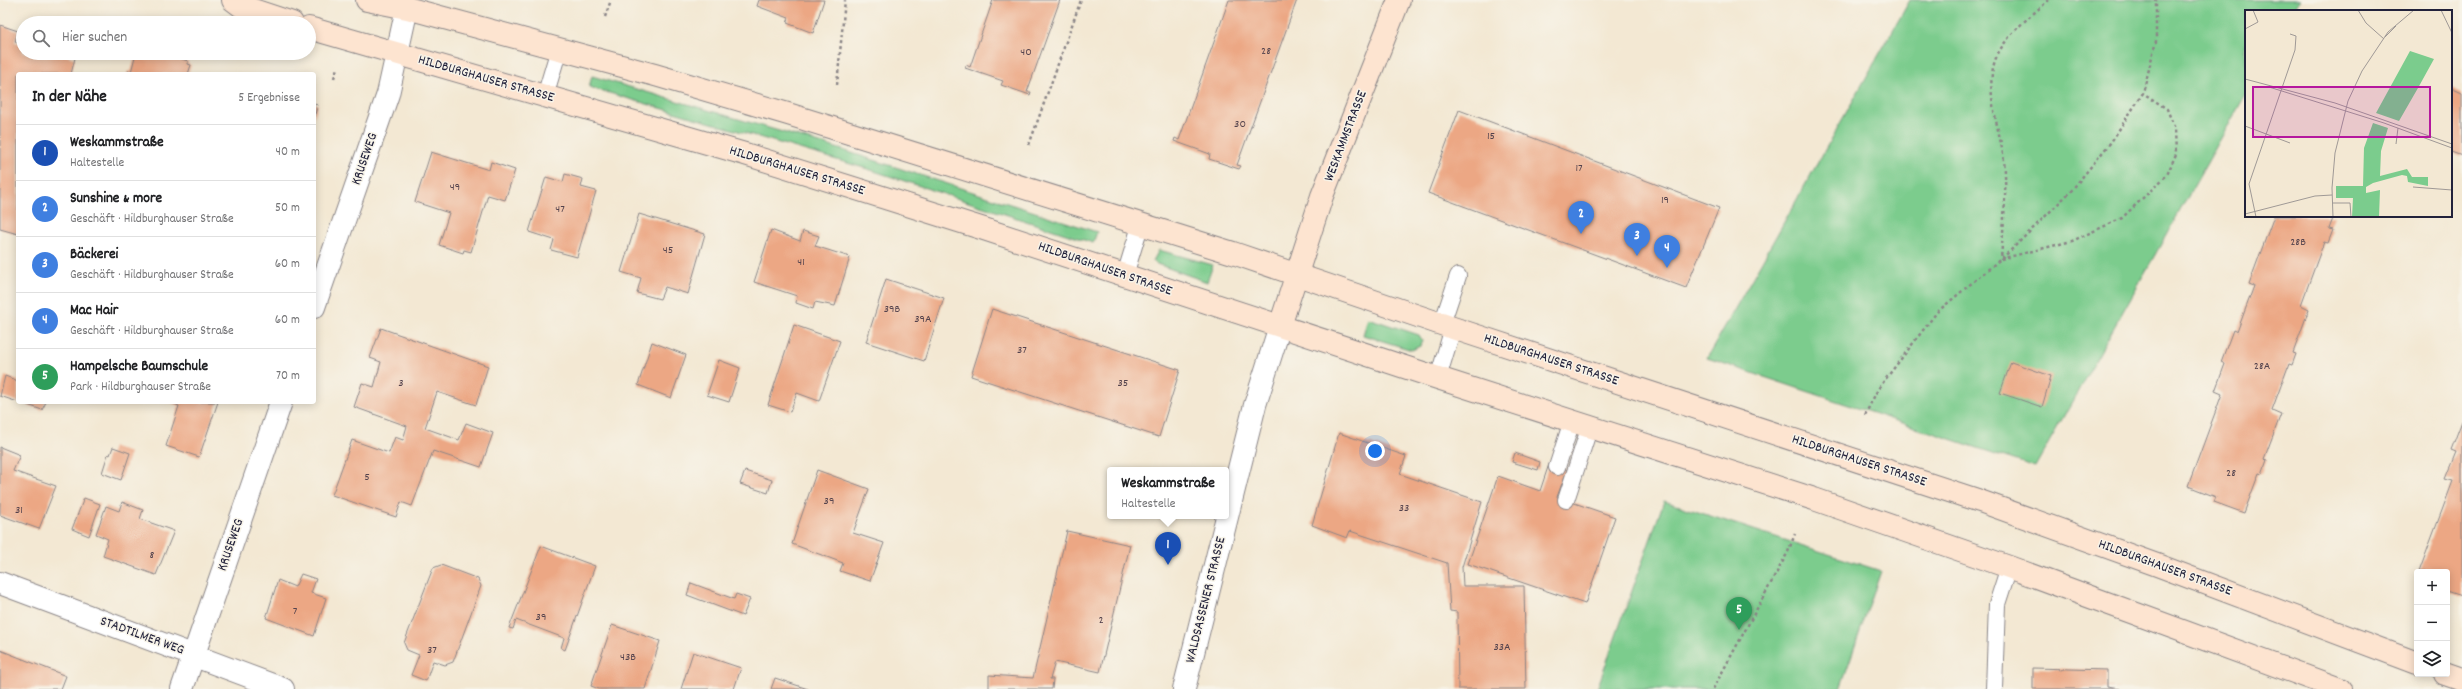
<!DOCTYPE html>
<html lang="de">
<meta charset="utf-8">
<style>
body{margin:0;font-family:Dekko,sans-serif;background:#f2f2f2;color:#202124}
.controls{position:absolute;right:12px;bottom:12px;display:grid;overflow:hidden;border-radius:4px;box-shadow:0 2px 10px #0003}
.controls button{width:36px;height:36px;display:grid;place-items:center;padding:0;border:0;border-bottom:1px solid #e0e0e0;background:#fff;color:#202124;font:20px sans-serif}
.you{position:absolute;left:1375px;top:451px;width:14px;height:14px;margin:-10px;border:3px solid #fff;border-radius:50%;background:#1a73e8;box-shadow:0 0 0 6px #1a73e833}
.badge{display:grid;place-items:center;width:26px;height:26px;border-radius:50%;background:#b5179e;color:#fff;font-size:13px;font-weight:700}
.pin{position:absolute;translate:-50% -33px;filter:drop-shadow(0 1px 2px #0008)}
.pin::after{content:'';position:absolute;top:21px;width:14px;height:12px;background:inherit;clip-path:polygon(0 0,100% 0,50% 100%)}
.popup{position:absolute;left:1107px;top:467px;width:122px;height:52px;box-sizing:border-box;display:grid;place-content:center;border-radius:4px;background:#fff;filter:drop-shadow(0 1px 3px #0005);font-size:13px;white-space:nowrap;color:#757577}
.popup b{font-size:15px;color:#202124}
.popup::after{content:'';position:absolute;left:50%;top:100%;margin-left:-8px;border:8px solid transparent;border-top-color:#fff}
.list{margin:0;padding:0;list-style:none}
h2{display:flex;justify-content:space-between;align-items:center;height:52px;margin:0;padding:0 16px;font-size:17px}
h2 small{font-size:13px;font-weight:400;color:#757577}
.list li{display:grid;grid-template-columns:26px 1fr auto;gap:12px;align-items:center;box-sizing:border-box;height:56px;padding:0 16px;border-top:1px solid #e0e0e0}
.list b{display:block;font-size:15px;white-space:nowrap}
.list p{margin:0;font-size:13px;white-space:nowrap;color:#757577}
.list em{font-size:13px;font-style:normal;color:#757577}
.icon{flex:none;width:22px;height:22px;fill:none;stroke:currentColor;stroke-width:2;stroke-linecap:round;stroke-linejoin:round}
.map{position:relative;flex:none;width:2462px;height:689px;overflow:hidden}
.search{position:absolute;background:#fff;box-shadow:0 2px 10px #0003;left:16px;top:16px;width:300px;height:44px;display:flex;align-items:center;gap:10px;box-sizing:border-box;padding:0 14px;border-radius:22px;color:#757577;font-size:15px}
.panel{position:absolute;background:#fff;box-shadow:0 2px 10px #0003;left:16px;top:72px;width:300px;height:332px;border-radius:4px}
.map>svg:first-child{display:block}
.green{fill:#7bcc8d;stroke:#4e7764}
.building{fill:#eca784}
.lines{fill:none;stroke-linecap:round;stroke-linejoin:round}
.lane-casing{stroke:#8a8587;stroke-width:18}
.street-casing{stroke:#8a8587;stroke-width:24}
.secondary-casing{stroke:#8a8587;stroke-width:24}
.path{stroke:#8a8587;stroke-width:2.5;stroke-dasharray:3 3;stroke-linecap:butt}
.lane{stroke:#fff;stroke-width:16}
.street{stroke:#fff;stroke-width:22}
.secondary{stroke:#fde4d0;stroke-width:22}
.labels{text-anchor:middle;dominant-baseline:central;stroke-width:3;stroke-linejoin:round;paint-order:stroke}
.number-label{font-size:12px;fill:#54434d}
.street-label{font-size:14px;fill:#22223b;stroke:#f7f3e8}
.inset-road{fill:none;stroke:#9f9996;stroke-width:1}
.view{fill:#b5179e;fill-opacity:0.15;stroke:#b5179e;stroke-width:2}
.inset-edge{fill:none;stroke:#22223b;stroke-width:2}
</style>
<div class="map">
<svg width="2462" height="689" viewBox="0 0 2462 689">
<rect width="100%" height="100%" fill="#f7f3e8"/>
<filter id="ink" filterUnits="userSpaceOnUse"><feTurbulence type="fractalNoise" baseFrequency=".025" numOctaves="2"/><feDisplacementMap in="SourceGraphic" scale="8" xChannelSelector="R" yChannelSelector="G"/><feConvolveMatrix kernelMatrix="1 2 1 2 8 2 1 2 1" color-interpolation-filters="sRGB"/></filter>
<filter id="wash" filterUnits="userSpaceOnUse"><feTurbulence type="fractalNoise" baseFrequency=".012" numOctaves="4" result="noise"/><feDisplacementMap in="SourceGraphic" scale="16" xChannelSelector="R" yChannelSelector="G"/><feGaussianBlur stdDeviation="0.9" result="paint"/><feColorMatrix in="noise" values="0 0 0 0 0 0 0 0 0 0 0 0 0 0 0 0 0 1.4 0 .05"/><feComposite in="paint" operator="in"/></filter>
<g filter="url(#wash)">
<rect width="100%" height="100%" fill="#f3e8d3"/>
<!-- green -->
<path class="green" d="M1910,0H2300L2293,11H2246V94L2035,467L1707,358Z
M592,76L830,146L1097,232L1093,243L871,170L589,87Z
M1159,250L1213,265L1207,282L1157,264L1153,261Z
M1368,318L1419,335L1422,340L1420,346L1412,350L1363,335Z
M1664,501L1881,571L1840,689H1597Z"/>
<g id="blocks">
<!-- building -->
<path class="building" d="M759,0H824L813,33L787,23L789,18L757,6Z
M993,0H1060L1027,92H1031L1030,95L1001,85L1003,81L965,68L966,65L970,67Z
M1229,0H1297L1237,165L1241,166L1239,169L1209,159L1210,154L1174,141L1175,138L1179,140Z
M0,25L18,31L15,42L23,44V53H57L75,58L71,74H18V234L0,229Z
M136,53H151L166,58L167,54L188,61V64L191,65L188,74H127L128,71L131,72Z
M2451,88L2462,93V156L2451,152Z
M314,104L318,105L314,117Z
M1459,110L1719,208L1686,288L1428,193Z
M431,152L489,170L491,162L515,170L505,200L488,195L471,252L464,250L463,253L439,245L449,213L415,202Z
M565,174L583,179L581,187L596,191L577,257L551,250L554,240L529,232L546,177L563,182Z
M639,214L705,234L688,294L665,287L660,299L637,293L641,278L621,272Z
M2274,216H2334L2329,229L2333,230L2328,243L2324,242L2301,305L2309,309L2293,353L2296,354L2292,365L2289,364L2272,410L2281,414L2264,459L2267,460L2262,474L2259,473L2244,513L2214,502L2216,497L2188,486L2222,394L2215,391L2225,364L2221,362L2233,330L2237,332L2254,286L2249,284Z
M771,230L800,241L803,231L819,236L815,246L850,257L835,306L815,302L813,309L796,303L797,296L754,282Z
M886,279L944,298L924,361L866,342Z
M992,309L1180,370L1159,437L971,376Z
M794,325L840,341L819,401L797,393L790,412L768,405Z
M381,328L488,366L476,405L437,392L425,428L459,440L466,423L493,433L481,467L433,451L412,506L401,502L396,517L332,495L352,440L389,453L395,437L403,440L407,426L354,407L362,383L374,387L381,362L370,358Z
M652,342L686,355L671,398L638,385Z
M719,360L740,368L729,402L707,395Z
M2011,362L2051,376L2042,407L2000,393Z
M5,376L18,381V402L0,396Z
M19,402H46L42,410Z
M170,402H218L199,457L166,446L179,406Z
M2462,421V596L2447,591V572H2419L2453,481L2445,479L2456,452L2451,450Z
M1339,433L1406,456L1400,474L1482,502L1462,567L1463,586H1524L1526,689H1458L1457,612L1450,611L1447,563L1350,531L1347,538L1312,525Z
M0,447L20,455L13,471L56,486L39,529L0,515Z
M113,447L130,453L121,480L102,473L108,454L110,455Z
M1515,453L1540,462L1538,470L1512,462Z
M1549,464L1567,470L1557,497L1615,517L1585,604L1468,564L1498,476L1540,491Z
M817,470L869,489L853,533L884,543L870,581L840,571L843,563L792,544Z
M745,471L772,480L768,493L740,484Z
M84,498L100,504L89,536L72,529Z
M122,502L143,510L140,519L174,531L156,575L103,556L108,539L96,534L106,506L119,511Z
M1067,531L1130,545L1100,672L1055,662L1050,679H1053L1052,689H989V675L1033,678Z
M541,546L595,566L565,650L561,648L564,638L516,620L513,629L509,628Z
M441,565L478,579L481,586L453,662L445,665L433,661L426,681L411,675L419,655L407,650L404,643L433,568Z
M301,574L316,579L311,593L326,598L314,636L266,618L278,580L295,587Z
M691,583L734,599L736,594L750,599L743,616L687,595Z
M612,625L660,641L645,689H599L591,686Z
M0,650L66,676L61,689H0Z
M693,652L741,668L734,689H681Z
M2033,668L2107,670V687L2120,689H2033Z
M775,678L808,689H771Z"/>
</g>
</g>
<g filter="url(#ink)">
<use href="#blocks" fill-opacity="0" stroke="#8a8587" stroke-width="1"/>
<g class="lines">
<defs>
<path id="lane" d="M545,96L559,49
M1125,275L1141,223
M1442,324L1458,276
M1438,378L1453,328
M1557,467L1572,421
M1566,500L1590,426
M1994,689L1997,604L2009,567"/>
<path id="street" d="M314,307L388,94L407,8
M0,583L283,689
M182,689L281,402
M1184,689L1255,405L1280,326"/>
<path id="secondary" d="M233,0L241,6L292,23
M367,0L407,8L655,75L788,114L1233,253L1453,328L1980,501L2157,565L2417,663
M309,28L745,154L984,229L1438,378L1814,499L2009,567L2340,689
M1280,326L1322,196L1399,0
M2445,674L2462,680"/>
</defs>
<!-- lane casing -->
<use href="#lane" class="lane-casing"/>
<!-- street casing -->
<use href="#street" class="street-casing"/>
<!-- secondary casing -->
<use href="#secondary" class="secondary-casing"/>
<!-- path -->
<path class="path" d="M2049,0C2030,17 2006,34 1996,58C1982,94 2004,136 2005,173C2006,201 2003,230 2001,259L2072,241L2122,218L2167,175L2176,154L2175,129L2167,109L2143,93
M605,17L611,0
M334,78L337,68
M837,85L845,0
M1029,145L1081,0
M1865,415L1878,389L1937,312L2009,252L2071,191L2111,142L2143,93L2156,41V0
M1713,689L1788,552L1795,534"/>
<!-- lane -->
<use href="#lane" class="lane"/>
<!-- street -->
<use href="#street" class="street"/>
<!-- secondary -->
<use href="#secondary" class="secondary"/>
</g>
</g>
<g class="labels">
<!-- number labels -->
<g class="number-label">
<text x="1266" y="51">28</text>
<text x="1026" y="52">40</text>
<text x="1240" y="124">30</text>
<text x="1491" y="136">15</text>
<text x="1579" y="168">17</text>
<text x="455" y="187">49</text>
<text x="1665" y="200">19</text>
<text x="560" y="209">47</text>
<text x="2298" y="242">28B</text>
<text x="668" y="250">45</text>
<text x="801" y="262">41</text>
<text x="892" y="309">39B</text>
<text x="923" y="319">39A</text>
<text x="1022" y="350">37</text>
<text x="2262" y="366">28A</text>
<text x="401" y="383">3</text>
<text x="1123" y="383">35</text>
<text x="2231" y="473">28</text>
<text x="367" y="477">5</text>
<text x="829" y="501">39</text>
<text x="1404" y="508">33</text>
<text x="19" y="510">31</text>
<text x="152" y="555">8</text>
<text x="295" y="611">7</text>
<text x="541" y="617">39</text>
<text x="1101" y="620">2</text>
<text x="1502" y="647">33A</text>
<text x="432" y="650">37</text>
<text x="628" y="657">43B</text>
</g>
<!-- street labels -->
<g class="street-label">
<text transform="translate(486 79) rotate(16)">HILDBURGHAUSER STRASSE</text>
<text transform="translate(1346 136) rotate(-69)">WESKAMMSTRASSE</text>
<text transform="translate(365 159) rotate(-71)">KRUSEWEG</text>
<text transform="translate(797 171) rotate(17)">HILDBURGHAUSER STRASSE</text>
<text transform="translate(1105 269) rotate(19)">HILDBURGHAUSER STRASSE</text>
<text transform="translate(1551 360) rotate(18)">HILDBURGHAUSER STRASSE</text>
<text transform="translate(1859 461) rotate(18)">HILDBURGHAUSER STRASSE</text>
<text transform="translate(231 545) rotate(-71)">KRUSEWEG</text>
<text transform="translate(2165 568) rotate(20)">HILDBURGHAUSER STRASSE</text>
<text transform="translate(1206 600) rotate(-76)">WALDSASSENER STRASSE</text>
<text transform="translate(142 636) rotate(20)">STADTILMER WEG</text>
</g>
</g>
<!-- overview -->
<g transform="translate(2245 10)">
<rect width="207" height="207" fill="#f3e8d3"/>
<path d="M165,41L189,49L173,78L154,111L131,103ZM128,113L143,118L136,141L135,166L162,159L167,167H183V176L163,172L162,166L157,165L128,173L121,177V183L135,180L134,207H107L108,188H91V176H118L119,138Z" fill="#7bcc8d"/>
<path class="inset-road" d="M113,0L121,13L139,29M196,0L207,23M0,19L13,12L8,0M140,27L151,16M0,69L90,93L207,134M24,77L139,113L207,138M0,116L45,133M151,134L153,118M168,177L207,180M87,193H105L106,207M0,204L70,186L87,185M11,207L4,174L50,40L51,26L45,24M88,207L87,178L90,143L103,91L117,61L143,22L169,0"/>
<path class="view" d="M8,77H185V127H8Z"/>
<rect width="207" height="207" class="inset-edge"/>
</g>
</svg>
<div class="controls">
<button>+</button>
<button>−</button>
<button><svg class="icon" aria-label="layers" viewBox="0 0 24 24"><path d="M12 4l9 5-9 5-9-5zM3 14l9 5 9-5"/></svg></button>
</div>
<div class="you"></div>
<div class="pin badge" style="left:1168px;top:565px;background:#1a4fb4">1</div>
<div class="popup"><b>Weskammstraße</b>Haltestelle</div>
<div class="pin badge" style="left:1581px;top:234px;background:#3f7fe0">2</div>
<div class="pin badge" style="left:1637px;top:256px;background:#3f7fe0">3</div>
<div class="pin badge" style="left:1667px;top:268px;background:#3f7fe0">4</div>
<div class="pin badge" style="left:1739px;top:630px;background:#2e9e5b">5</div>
<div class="search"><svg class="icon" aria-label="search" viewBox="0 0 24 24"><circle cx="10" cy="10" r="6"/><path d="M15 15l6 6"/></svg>Hier suchen</div>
<section class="panel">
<h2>In der Nähe<small>5 Ergebnisse</small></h2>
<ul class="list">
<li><span class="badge" style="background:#1a4fb4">1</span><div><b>Weskammstraße</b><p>Haltestelle</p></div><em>40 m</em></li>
<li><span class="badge" style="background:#3f7fe0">2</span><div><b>Sunshine &amp; more</b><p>Geschäft · Hildburghauser Straße</p></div><em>50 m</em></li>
<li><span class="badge" style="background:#3f7fe0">3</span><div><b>Bäckerei</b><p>Geschäft · Hildburghauser Straße</p></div><em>60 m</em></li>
<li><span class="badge" style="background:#3f7fe0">4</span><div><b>Mac Hair</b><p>Geschäft · Hildburghauser Straße</p></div><em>60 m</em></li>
<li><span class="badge" style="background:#2e9e5b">5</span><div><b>Hampelsche Baumschule</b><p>Park · Hildburghauser Straße</p></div><em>70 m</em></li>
</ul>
</section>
</div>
